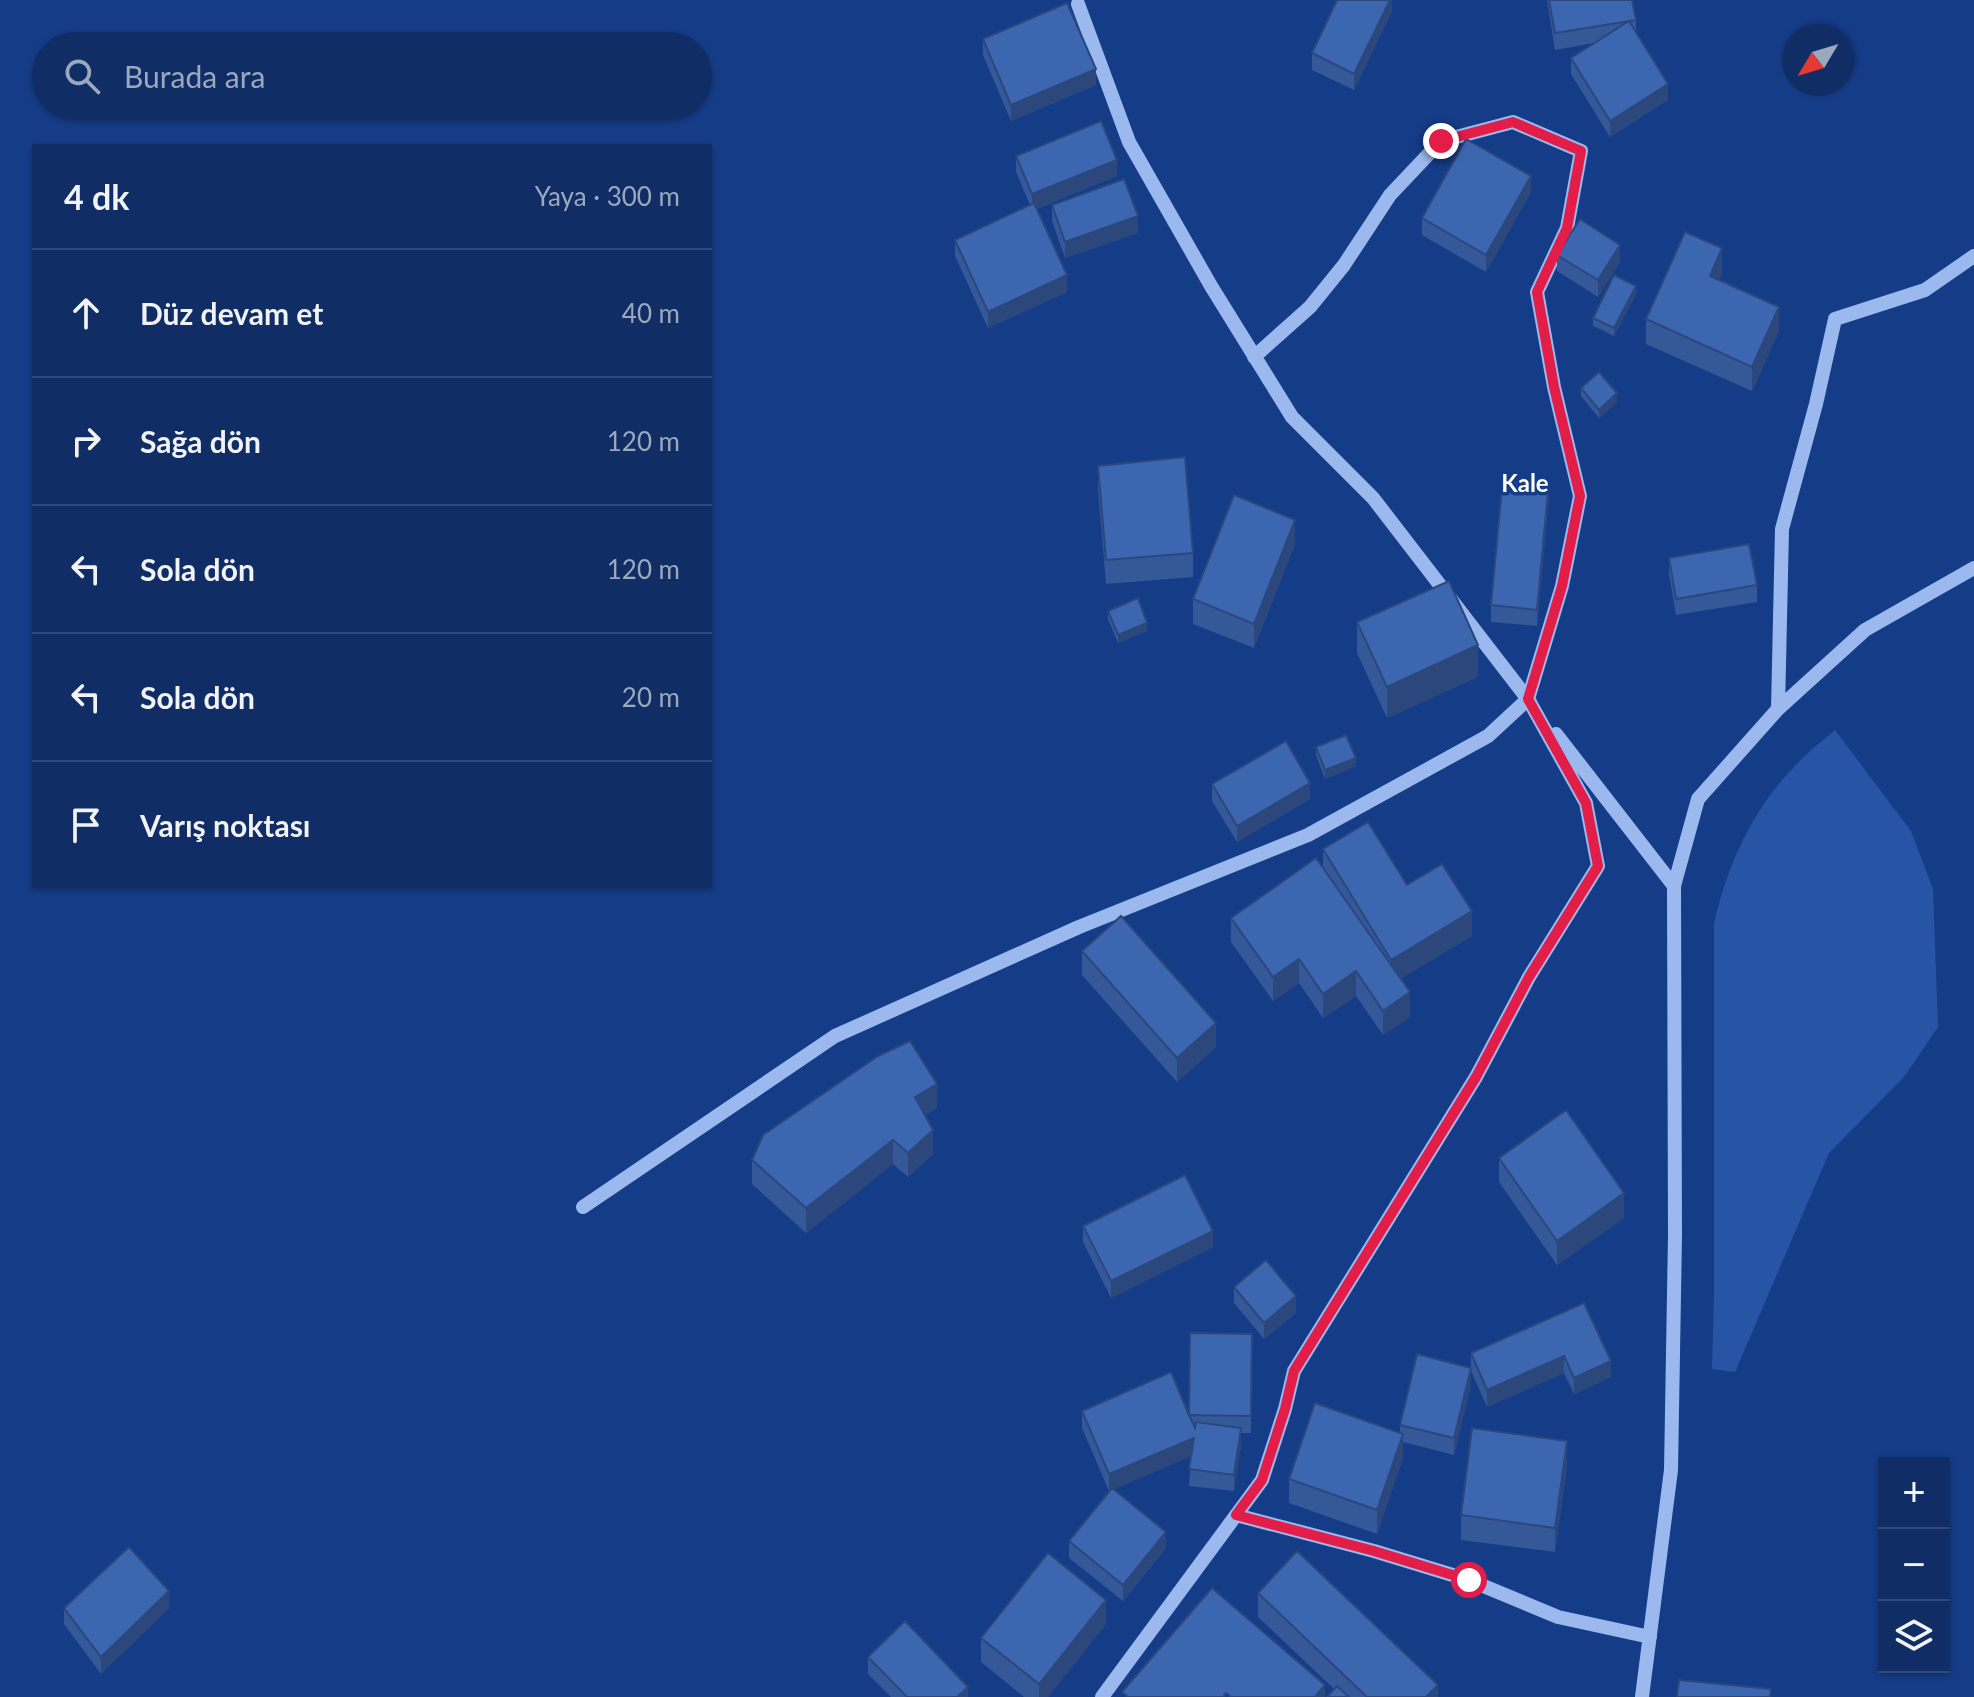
<!DOCTYPE html>
<html lang="tr">
<meta charset="utf-8">
<style>
body{margin:0;font-family:Lato,sans-serif;background:#19356b;color:#f1f3f6}
.controls{position:absolute;right:24px;bottom:24px;display:grid;overflow:hidden;border-radius:0px;box-shadow:0 2px 6px #0004}
.controls button{width:72px;height:72px;display:grid;place-items:center;padding:0;border:0;border-bottom:2px solid #304979;background:#102d65;color:#f1f3f6;font:40px sans-serif}
.compass{position:absolute;left:1782px;top:24px;width:72px;height:72px;border-radius:50%;background:#102d65;box-shadow:0 2px 6px #0004;rotate:232deg}
.stop{position:absolute;width:24px;height:24px;margin:-18px;border:6px solid #e11d48;border-radius:50%;background:#fff}
.stop.end{background:#e11d48;border-color:#fff;box-shadow:0 2px 8px #0008}
.list{margin:0;padding:0;list-style:none}
h2{display:flex;justify-content:space-between;align-items:center;height:104px;margin:0;padding:0 32px;font-size:34px}
h2 small{font-size:26px;font-weight:400;color:#9ca8bf}
.list li{display:grid;grid-template-columns:52px 1fr auto;gap:24px;align-items:center;box-sizing:border-box;height:128px;padding:0 32px;border-top:2px solid #304979}
.list b{display:block;font-size:30px;white-space:nowrap}
.list em{font-size:26px;font-style:normal;color:#9ca8bf}
.icon{flex:none;width:44px;height:44px;fill:none;stroke:currentColor;stroke-width:2;stroke-linecap:round;stroke-linejoin:round}
.map{position:relative;flex:none;width:1974px;height:1697px;overflow:hidden}
.search{position:absolute;background:#102d65;box-shadow:0 2px 6px #0004;left:32px;top:32px;width:680px;height:88px;display:flex;align-items:center;gap:20px;box-sizing:border-box;padding:0 28px;border-radius:44px;color:#9ca8bf;font-size:30px}
.panel{position:absolute;background:#102d65;box-shadow:0 2px 6px #0004;left:32px;top:144px;width:680px;height:744px;border-radius:0px}
.map>svg:first-child{display:block}
.green{fill:#2854a5}
.lines{fill:none;stroke-linecap:round;stroke-linejoin:round}
.minor{stroke:#9bb9ee;stroke-width:14}
.wall{fill:#345898}
.shaded-wall{fill:#2b477c}
.building{fill:#3d66b1;stroke:#2b477c;stroke-width:2}
.route{stroke:#e11d48;stroke-width:10}
.labels{text-anchor:middle;dominant-baseline:central;stroke-width:7;stroke-linejoin:round;paint-order:stroke}
.neighbourhood-label{font-size:24px;font-weight:bold;fill:#fff;stroke:#153c87}
</style>
<div class="map">
<svg width="1974" height="1697" viewBox="0 0 1974 1697">
<rect width="100%" height="100%" fill="#153c87"/>
<!-- green -->
<path class="green" d="M1835,730L1911,831L1933,889L1938,1027L1904,1077L1829,1153L1735,1372L1712,1369L1714,1294V924C1727,866 1752,810 1794,767C1806,753 1821,742 1835,730Z"/>
<g class="lines">
<!-- minor -->
<path class="minor" d="M1078,4L1129,142L1211,286L1292,417L1373,498L1530,702
M1778,709L1782,529L1816,404L1835,319L1925,290L1974,256
M1556,734L1674,886
M583,1207L835,1036L1079,927L1308,835L1488,736L1528,699L1562,586L1580,496L1554,387L1537,292L1567,228L1581,151L1513,122L1441,141L1390,195L1344,265L1310,307L1254,357
M1236,1515L1374,1551L1469,1580L1558,1617L1650,1637
M1102,1697L1262,1480L1285,1409L1294,1371L1476,1077L1529,977L1598,866L1586,803L1528,699
M1642,1697L1671,1470L1675,1236L1674,886L1698,799L1778,709L1865,630L1974,568"/>
</g>
<!-- wall -->
<path class="wall" d="M1392,0V11L1354,90L1312,70V53Z
M1547,0H1632L1636,20V32L1668,100L1610,137L1571,74V58L1594,43L1555,50Z
M983,39L1096,85L1011,121L983,55Z
M1016,156L1117,176L1036,209L1067,292L988,328L955,256V240L1030,205L1016,172Z
M1531,192L1486,272L1422,235V218Z
M1052,205L1138,233L1065,258L1052,221Z
M1557,255L1620,262L1598,297L1557,271Z
M1722,272L1719,280L1779,331L1752,391L1646,344V319Z
M1636,294L1614,336L1593,326V318Z
M1581,388L1617,402L1599,418L1581,396Z
M1098,466L1193,553V577L1106,584L1098,490Z
M1549,496L1537,626L1491,622V605Z
M1295,544L1254,648L1193,624V599Z
M1669,558L1757,585V602L1676,615L1669,574Z
M1108,611L1147,631L1118,643L1108,619Z
M1357,622L1478,677L1387,718L1357,653Z
M1316,747L1356,766L1325,779L1316,755Z
M1212,784L1310,799L1237,842L1212,801Z
M1323,849L1407,885L1472,936L1400,979L1410,1017L1383,1035L1356,996L1323,1018L1299,983L1273,1001L1231,942V918L1323,868Z
M1082,951L1216,1047L1177,1082L1082,975Z
M937,1108L925,1115L933,1154L908,1177L893,1164L806,1233L752,1184V1160Z
M1499,1158L1624,1218L1557,1265L1499,1182Z
M1083,1226L1213,1247L1111,1298L1083,1242Z
M1234,1287L1296,1313L1264,1339L1234,1303Z
M1584,1303L1611,1377L1574,1394L1564,1373L1487,1407L1471,1371V1385L1454,1455L1403,1442V1458L1377,1534L1289,1503V1479L1400,1433V1425L1471,1368V1353Z
M1252,1334L1251,1433H1241V1445L1234,1491L1189,1486L1191,1456L1114,1489L1166,1548L1123,1601L1069,1558V1541L1109,1491L1082,1428V1411L1189,1415Z
M1567,1466L1555,1552L1461,1540V1515Z
M1258,1593L1438,1697H1327L1334,1689L1258,1617Z
M64,1608H169L101,1674L64,1624Z
M1106,1624L1048,1697H1024L981,1662V1638Z
M868,1657L968,1697H891L868,1674Z"/>
<!-- shaded-wall -->
<path class="shaded-wall" d="M1390,0H1392V11L1354,90V74Z
M1096,69V85L1011,121V105Z
M1668,84V100L1610,137V121Z
M1117,160V176L1032,210V194Z
M1531,176V192L1486,272V255Z
M1138,216V233L1065,258V242Z
M1620,245V262L1598,297V280Z
M1722,248V272L1710,300V276Z
M1067,275V292L988,328V312Z
M1636,286V294L1614,336V328Z
M1779,307V331L1752,391V367Z
M1617,393V402L1599,418V410Z
M1549,480V496L1537,626V610Z
M1295,520V544L1254,648V624Z
M1147,623V631L1118,643V635Z
M1478,645V677L1387,718V687Z
M1356,758V766L1325,779V770Z
M1310,783V799L1237,842V826Z
M1472,911V936L1391,984V960Z
M1299,959V983L1273,1001V977Z
M1356,971V996L1323,1018V994Z
M1410,992V1017L1383,1035V1011Z
M1216,1023V1047L1177,1082V1058Z
M937,1084V1108L915,1122V1097Z
M933,1130V1154L908,1177V1153Z
M893,1140V1164L806,1233V1208Z
M1624,1193V1218L1557,1265V1241Z
M1213,1231V1247L1111,1298V1281Z
M1296,1296V1313L1264,1339V1323Z
M1564,1356V1373L1487,1407V1390Z
M1611,1361V1377L1574,1394V1378Z
M1471,1368V1385L1454,1455V1438Z
M1241,1428V1445L1234,1491V1475Z
M1403,1434V1458L1377,1534V1510Z
M1194,1438V1455L1109,1491V1474Z
M1567,1441V1466L1555,1552V1528Z
M1166,1532V1548L1123,1601V1585Z
M169,1591V1608L101,1674V1657Z
M1106,1600V1624L1048,1697H1039V1684Z
M1325,1685V1697H1315Z
M1438,1685V1697H1426Z
M968,1687V1697H957Z"/>
<!-- building -->
<path class="building" d="M1337,0H1390L1354,74L1312,53Z
M1549,0H1632L1636,20L1555,33Z
M1067,3L1096,69L1011,105L983,39Z
M1629,21L1668,84L1610,121L1571,58Z
M1101,121L1117,160L1032,194L1016,156Z
M1466,139L1531,176L1486,255L1422,218Z
M1124,179L1138,216L1065,242L1052,205Z
M1034,203L1067,275L988,312L955,240Z
M1580,219L1620,245L1598,280L1557,255Z
M1685,232L1722,248L1710,276L1779,307L1752,367L1646,319Z
M1614,275L1636,286L1614,328L1593,318Z
M1599,372L1617,393L1599,410L1581,388Z
M1185,457L1193,553L1106,560L1098,466Z
M1503,476L1549,480L1537,610L1491,605Z
M1234,495L1295,520L1254,624L1193,599Z
M1749,544L1757,585L1676,599L1669,558Z
M1449,581L1478,645L1387,687L1357,622Z
M1138,598L1147,623L1118,635L1108,611Z
M1346,735L1356,758L1325,770L1316,747Z
M1286,741L1310,783L1237,826L1212,784Z
M1368,822L1407,885L1442,864L1472,911L1391,960L1323,849Z
M1316,858L1410,992L1383,1011L1356,971L1323,994L1299,959L1273,977L1231,918Z
M1121,916L1216,1023L1177,1058L1082,951Z
M910,1041L937,1084L915,1097L933,1130L908,1153L893,1140L806,1208L752,1160L763,1135L878,1056Z
M1566,1110L1624,1193L1557,1241L1499,1158Z
M1185,1175L1213,1231L1111,1281L1083,1226Z
M1266,1260L1296,1296L1264,1323L1234,1287Z
M1584,1303L1611,1361L1574,1378L1564,1356L1487,1390L1471,1353Z
M1190,1333L1252,1334L1251,1416L1189,1415L1195,1428L1196,1422L1241,1428L1234,1475L1189,1469L1194,1438L1109,1474L1082,1411L1171,1372L1189,1415Z
M1417,1354L1471,1368L1454,1438L1400,1425Z
M1315,1403L1403,1434L1377,1510L1289,1479Z
M1472,1428L1567,1441L1555,1528L1461,1515Z
M1112,1488L1166,1532L1123,1585L1069,1541Z
M129,1547L169,1591L101,1657L64,1608Z
M1297,1551L1438,1685L1426,1697H1367L1258,1593Z
M1048,1553L1106,1600L1039,1684L981,1638Z
M1212,1588L1325,1685L1315,1697H1231L1226,1693L1223,1697H1128L1122,1692Z
M905,1621L968,1687L957,1697H907L868,1657Z
M1679,1680L1771,1689L1770,1697H1677Z
M1337,1686L1349,1697H1327Z"/>
<g class="lines">
<!-- route -->
<path class="route" d="M1441,141L1513,122L1581,151L1567,228L1537,292L1554,387L1580,496L1562,586L1528,699L1586,803L1598,866L1529,977L1476,1077L1294,1371L1285,1409L1262,1480L1236,1515L1374,1551L1469,1580"/>
</g>
<g class="labels">
<!-- neighbourhood labels -->
<g class="neighbourhood-label">
<text x="1525" y="482">Kale</text>
</g>
</g>
</svg>
<div class="controls">
<button>+</button>
<button>−</button>
<button><svg class="icon" aria-label="layers" viewBox="0 0 24 24"><path d="M12 4l9 5-9 5-9-5zM3 14l9 5 9-5"/></svg></button>
</div>
<svg class="compass" viewBox="-18 -18 36 36"><path d="M0-13l5 13h-10z" fill="#e53935"/><path d="M0 13l5-13h-10z" fill="#9ca8bf"/></svg>
<div class="stop" style="left:1469px;top:1580px"></div>
<div class="stop end" style="left:1441px;top:141px"></div>
<div class="search"><svg class="icon" aria-label="search" viewBox="0 0 24 24"><circle cx="10" cy="10" r="6"/><path d="M15 15l6 6"/></svg>Burada ara</div>
<section class="panel">
<h2>4 dk<small>Yaya · 300 m</small></h2>
<ul class="list">
<li><svg class="icon" aria-label="ahead" viewBox="0 0 24 24"><path d="M12 20V5M6 11l6-6 6 6"/></svg><div><b>Düz devam et</b></div><em>40 m</em></li>
<li><svg class="icon" aria-label="right" viewBox="0 0 24 24"><path d="M7 20v-9h11M14 6l5 5-5 5"/></svg><div><b>Sağa dön</b></div><em>120 m</em></li>
<li><svg class="icon" aria-label="left" viewBox="0 0 24 24"><path d="M17 20v-9H6M10 6l-5 5 5 5"/></svg><div><b>Sola dön</b></div><em>120 m</em></li>
<li><svg class="icon" aria-label="left" viewBox="0 0 24 24"><path d="M17 20v-9H6M10 6l-5 5 5 5"/></svg><div><b>Sola dön</b></div><em>20 m</em></li>
<li><svg class="icon" aria-label="arrive" viewBox="0 0 24 24"><path d="M6 21V4h12l-3 4 3 4H6"/></svg><div><b>Varış noktası</b></div></li>
</ul>
</section>
</div>
